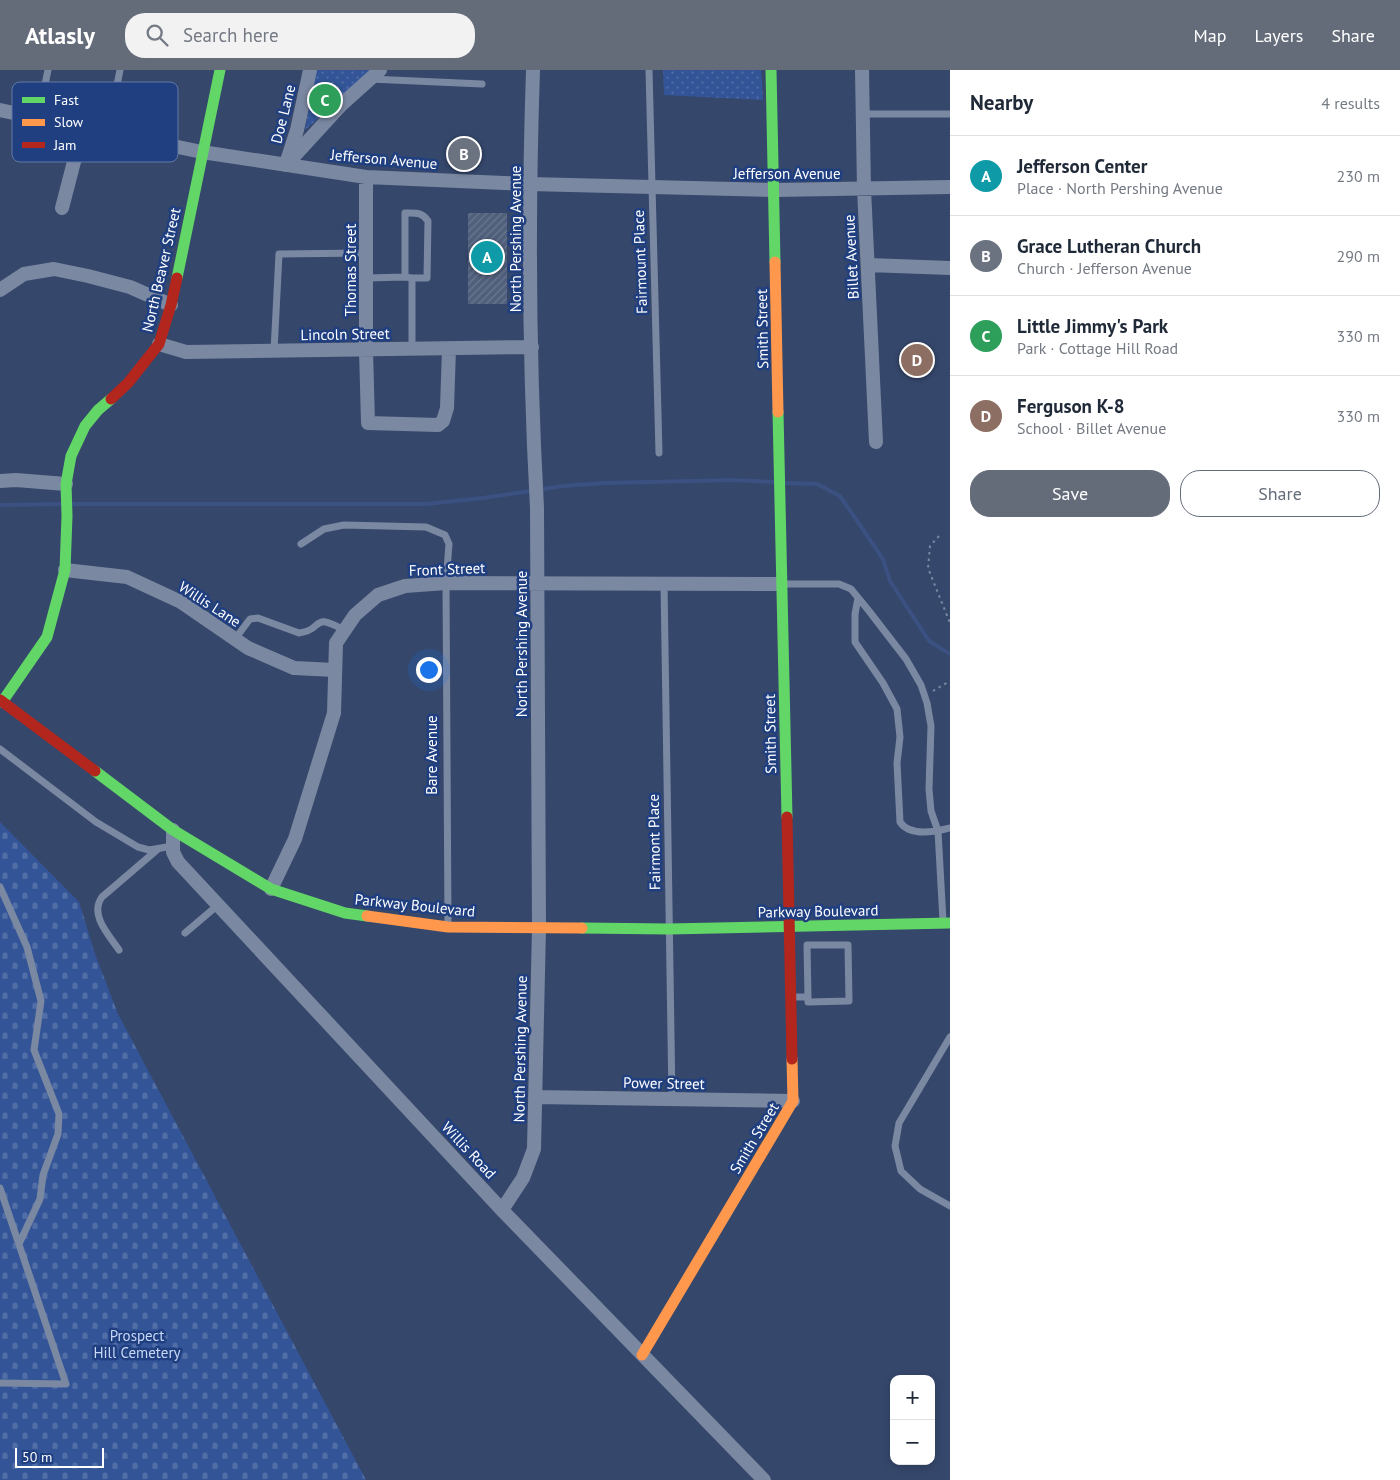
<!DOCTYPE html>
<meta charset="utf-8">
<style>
body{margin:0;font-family:"PT Sans",sans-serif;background:#f2f2f3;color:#1f2937}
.controls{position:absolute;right:15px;bottom:15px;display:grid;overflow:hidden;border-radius:10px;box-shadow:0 2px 8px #0003}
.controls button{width:45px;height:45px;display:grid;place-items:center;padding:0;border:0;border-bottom:1px solid #e0e1e3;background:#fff;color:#1f2937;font:25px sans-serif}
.scale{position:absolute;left:15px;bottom:12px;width:89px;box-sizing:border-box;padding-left:5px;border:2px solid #fff;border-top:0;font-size:14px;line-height:18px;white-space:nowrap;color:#fff;-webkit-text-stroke:4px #1f3f81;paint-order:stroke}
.you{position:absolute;left:428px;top:599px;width:18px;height:18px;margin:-12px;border:4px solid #fff;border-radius:50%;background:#1a73e8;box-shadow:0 0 0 8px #1a73e833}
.badge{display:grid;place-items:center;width:32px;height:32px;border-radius:50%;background:#646c7a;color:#fff;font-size:16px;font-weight:700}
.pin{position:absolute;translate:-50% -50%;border:2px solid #fff;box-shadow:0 1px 5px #0006}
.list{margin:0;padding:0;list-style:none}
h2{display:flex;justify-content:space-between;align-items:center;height:65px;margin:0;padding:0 20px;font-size:21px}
h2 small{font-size:16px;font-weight:400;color:#747a83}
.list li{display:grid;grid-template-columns:32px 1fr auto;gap:15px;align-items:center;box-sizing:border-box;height:80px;padding:0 20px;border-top:1px solid #e0e1e3}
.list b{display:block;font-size:19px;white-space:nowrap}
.list p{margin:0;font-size:16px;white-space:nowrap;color:#747a83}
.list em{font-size:16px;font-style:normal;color:#747a83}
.actions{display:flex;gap:10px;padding:15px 20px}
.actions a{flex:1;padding:11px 0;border:1px solid #646c7a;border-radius:20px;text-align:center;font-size:18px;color:#646c7a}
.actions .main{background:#646c7a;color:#fff}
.icon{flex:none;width:28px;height:28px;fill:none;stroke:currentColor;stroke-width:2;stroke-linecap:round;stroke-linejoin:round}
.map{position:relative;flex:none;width:950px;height:1410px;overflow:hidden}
header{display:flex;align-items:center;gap:30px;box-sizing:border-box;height:70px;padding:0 25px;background:#646c7a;color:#fff}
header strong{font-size:24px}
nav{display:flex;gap:28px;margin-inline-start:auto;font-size:18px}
.search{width:350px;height:45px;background:#f2f2f3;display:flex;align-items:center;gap:12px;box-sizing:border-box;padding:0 18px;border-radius:20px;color:#747a83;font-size:19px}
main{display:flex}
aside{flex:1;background:#fff}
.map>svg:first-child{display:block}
.cemetery{fill:url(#cemetery-stones)}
.park{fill:url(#park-dots)}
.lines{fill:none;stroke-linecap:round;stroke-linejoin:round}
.stream{stroke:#3a5181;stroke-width:4}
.building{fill:url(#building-hatch)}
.path{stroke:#7b88a1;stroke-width:2;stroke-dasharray:2.5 4;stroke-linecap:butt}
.lane{stroke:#7b88a1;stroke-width:7}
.street{stroke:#7b88a1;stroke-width:14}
.fast{stroke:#63d668;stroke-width:11}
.slow{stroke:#ff974d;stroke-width:11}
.jam{stroke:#b3261e;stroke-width:11}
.labels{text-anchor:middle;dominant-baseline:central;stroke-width:5;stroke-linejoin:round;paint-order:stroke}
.street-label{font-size:15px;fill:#fff;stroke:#1f3f81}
.park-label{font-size:15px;fill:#c8d8f6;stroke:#1f3f81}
.key{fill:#1f3f81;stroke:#6279a7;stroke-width:1}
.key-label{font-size:14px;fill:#fff}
</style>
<header>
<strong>Atlasly</strong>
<div class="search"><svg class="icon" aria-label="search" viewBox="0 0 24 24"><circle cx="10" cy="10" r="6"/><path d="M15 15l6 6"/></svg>Search here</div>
<nav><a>Map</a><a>Layers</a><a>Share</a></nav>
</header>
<main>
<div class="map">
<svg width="950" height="1410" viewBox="0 0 950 1410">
<defs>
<pattern id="cemetery-stones" width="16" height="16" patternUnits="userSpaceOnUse" patternTransform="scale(1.25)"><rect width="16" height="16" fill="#335598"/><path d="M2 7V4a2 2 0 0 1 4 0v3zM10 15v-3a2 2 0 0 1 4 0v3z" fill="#526ea7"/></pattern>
<pattern id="park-dots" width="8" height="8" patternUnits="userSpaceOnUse" patternTransform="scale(1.25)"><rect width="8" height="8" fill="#335598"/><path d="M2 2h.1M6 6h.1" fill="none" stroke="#526ea7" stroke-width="1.8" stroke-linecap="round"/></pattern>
<pattern id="building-hatch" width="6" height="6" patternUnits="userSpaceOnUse" patternTransform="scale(1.25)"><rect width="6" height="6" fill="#505f7c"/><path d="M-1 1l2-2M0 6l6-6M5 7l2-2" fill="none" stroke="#6a7790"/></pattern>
</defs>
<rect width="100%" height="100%" fill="#35476b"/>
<!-- cemetery -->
<path class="cemetery" d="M0,752L79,832L95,884L118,944L366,1410H0Z"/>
<!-- park -->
<path class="park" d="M316,0H374L305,60Z
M663,0H761L763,30L664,25Z"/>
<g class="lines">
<!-- stream -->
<path class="stream" d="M785,413L817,414L840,426L883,489L890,511L929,571L950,584
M72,434H427L483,428L563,416L605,413L733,410L773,412
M0,435L60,434"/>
</g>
<!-- building -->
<path class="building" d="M468,143H507V234H468Z"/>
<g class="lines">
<!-- path -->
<path class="path" d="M939,466L930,476L928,498L950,553
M933,621L950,611"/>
<!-- lane -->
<path class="lane" d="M649,0L659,383
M370,9L482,14
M114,30L120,0
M863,44H950
M38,48L48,0
M367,208L405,207
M412,279V208H427L428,151C422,142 416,143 405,143V207L412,208
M274,281L279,184L366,183
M301,474L324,459L344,455L426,457L445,465L449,474L446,513L448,856
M664,513L672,1030
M785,514H839L851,519L869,541L906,589L921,615L927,633L931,656L929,719L931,741L938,761L943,851
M858,528L855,544V572L883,613L897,639L900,667L897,693L900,752C910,767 935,762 950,758
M235,569L250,549L258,548L299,563C325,560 310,541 344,560
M0,679L96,752L138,777L149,780L173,776
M0,817L27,877L41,931L34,980L59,1044L58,1064L43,1105L40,1129L19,1174
M185,863L218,835
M119,880C109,865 89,845 102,827L158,779
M793,927H808V932L849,931L848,875H807L808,927
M950,967L899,1053L895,1076L901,1101L920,1119L950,1136
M0,1118L66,1314L0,1313"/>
<!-- street -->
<path class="street" d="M862,0L864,119L876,372
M0,40L202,82L366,107L529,114L775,120L950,117
M287,91L297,60L310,0
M286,95L341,35L380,0
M366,107V280L368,353L438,355L443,351L447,338L449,279
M62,138L83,57
M868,195L950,198
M0,220L24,204L54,199L88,206L130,217L171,235
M159,274L186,282L532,277
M0,411L16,410L66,414
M65,500L127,507L181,532L248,578L294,598L335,600
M173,760V782L178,792L502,1140L764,1410
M271,819L295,769L334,643L336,573L355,545L378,525L405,516L446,513L781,514
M535,1027L793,1031
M502,1140L523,1108L534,1079L539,858L537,438C529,293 528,146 533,0"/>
<!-- fast -->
<path class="fast" d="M771,0L775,192
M177,208L220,0
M778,342L787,747
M2,632L47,567L65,500L67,446L66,414L71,386L85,356L98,340L111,329
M95,701L173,760L271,819L345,843L367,846
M582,858L669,859L950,853"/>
<!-- slow -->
<path class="slow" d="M775,192L778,342
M367,846L448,857L582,858
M642,1285L793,1031L792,989"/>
<!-- jam -->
<path class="jam" d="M111,329L128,313L159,274L171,235L177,208
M0,630L95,701
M787,747L792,989"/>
</g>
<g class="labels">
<!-- street labels -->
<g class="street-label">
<text transform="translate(283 44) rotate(-76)">Doe Lane</text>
<text transform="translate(384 89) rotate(5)">Jefferson Avenue</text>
<text x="787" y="103">Jefferson Avenue</text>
<text transform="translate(515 169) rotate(-90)">North Pershing Avenue</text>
<text transform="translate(851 187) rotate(-93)">Billet Avenue</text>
<text transform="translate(640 192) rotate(-92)">Fairmount Place</text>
<text transform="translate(161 200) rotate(-77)">North Beaver Street</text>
<text transform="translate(350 200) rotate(-90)">Thomas Street</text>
<text transform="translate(762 259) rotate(-91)">Smith Street</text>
<text transform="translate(345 264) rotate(-1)">Lincoln Street</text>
<text transform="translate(447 499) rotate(-2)">Front Street</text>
<text transform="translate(210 534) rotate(33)">Willis Lane</text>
<text transform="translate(521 574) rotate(-90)">North Pershing Avenue</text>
<text transform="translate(770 664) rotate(-91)">Smith Street</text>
<text transform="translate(431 685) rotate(-90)">Bare Avenue</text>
<text transform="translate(654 772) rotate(-91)">Fairmont Place</text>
<text transform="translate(415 835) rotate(6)">Parkway Boulevard</text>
<text transform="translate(818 841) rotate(-1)">Parkway Boulevard</text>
<text transform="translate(520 979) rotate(-89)">North Pershing Avenue</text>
<text transform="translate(664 1013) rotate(1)">Power Street</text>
<text transform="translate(754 1068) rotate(-59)">Smith Street</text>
<text transform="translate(469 1080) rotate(47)">Willis Road</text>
</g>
<!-- park labels -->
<g class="park-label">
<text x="137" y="1265">Prospect<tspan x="137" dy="17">Hill Cemetery</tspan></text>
</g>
</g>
<!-- legend -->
<rect x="12" y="12" width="166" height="80" rx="8" class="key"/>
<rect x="22" y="27" width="23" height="6" fill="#63d668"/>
<rect x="22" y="49" width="23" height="7" fill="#ff974d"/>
<rect x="22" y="72" width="23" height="6" fill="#b3261e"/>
<g class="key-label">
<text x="54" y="35">Fast</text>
<text x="54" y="57">Slow</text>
<text x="54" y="80">Jam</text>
</g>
</svg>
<div class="controls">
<button>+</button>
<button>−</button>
</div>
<div class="scale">50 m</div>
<div class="you"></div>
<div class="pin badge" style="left:487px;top:187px;background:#0f9aa8">A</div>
<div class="pin badge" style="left:464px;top:84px;background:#6b7280">B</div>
<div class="pin badge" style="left:325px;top:30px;background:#2e9e5b">C</div>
<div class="pin badge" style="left:917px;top:290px;background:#8d6e63">D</div>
</div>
<aside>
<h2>Nearby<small>4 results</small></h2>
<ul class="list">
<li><span class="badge" style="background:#0f9aa8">A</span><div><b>Jefferson Center</b><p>Place · North Pershing Avenue</p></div><em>230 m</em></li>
<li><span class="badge" style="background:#6b7280">B</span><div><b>Grace Lutheran Church</b><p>Church · Jefferson Avenue</p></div><em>290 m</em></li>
<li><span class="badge" style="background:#2e9e5b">C</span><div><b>Little Jimmy's Park</b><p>Park · Cottage Hill Road</p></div><em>330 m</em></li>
<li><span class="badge" style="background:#8d6e63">D</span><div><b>Ferguson K-8</b><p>School · Billet Avenue</p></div><em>330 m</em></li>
</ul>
<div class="actions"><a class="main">Save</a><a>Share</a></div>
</aside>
</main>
